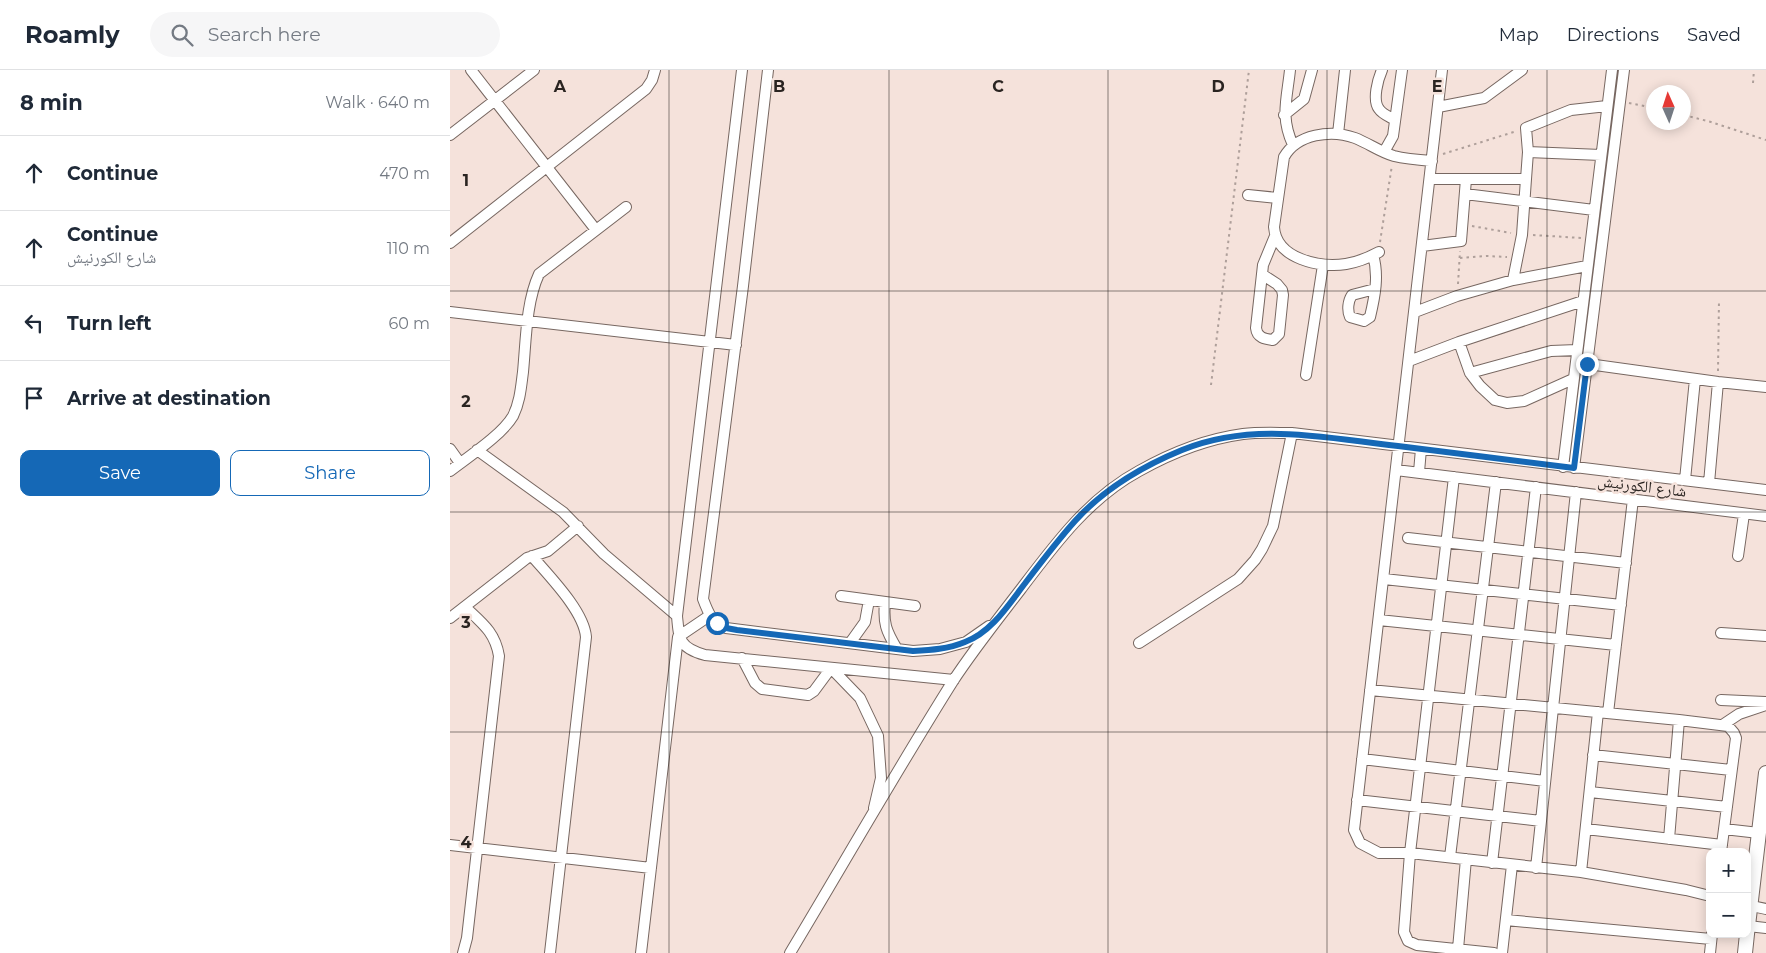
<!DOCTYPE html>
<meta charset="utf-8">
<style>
body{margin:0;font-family:Montserrat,"Noto Naskh Arabic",sans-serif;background:#f6f6f7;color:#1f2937}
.controls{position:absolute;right:15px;bottom:15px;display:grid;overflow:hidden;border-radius:10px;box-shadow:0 2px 12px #0003}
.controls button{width:45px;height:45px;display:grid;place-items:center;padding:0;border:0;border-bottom:1px solid #e0e1e3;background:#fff;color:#1f2937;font:25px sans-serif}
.compass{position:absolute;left:1196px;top:15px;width:45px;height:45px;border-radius:50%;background:#fff;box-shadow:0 2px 12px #0003;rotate:357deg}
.stop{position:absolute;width:15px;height:15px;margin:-11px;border:4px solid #1568b6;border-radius:50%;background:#fff}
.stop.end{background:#1568b6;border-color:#fff;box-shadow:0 1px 5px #0008}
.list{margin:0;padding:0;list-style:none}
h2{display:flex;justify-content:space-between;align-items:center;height:65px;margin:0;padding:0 20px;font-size:21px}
h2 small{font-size:16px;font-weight:400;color:#747a83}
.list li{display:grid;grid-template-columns:32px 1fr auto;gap:15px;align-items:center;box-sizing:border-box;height:75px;padding:0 20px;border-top:1px solid #e0e1e3}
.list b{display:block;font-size:19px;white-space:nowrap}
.list p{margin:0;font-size:16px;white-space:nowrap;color:#747a83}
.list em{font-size:16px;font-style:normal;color:#747a83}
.actions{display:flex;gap:10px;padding:15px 20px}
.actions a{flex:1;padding:11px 0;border:1px solid #1568b6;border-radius:10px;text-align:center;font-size:18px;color:#1568b6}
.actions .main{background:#1568b6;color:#fff}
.icon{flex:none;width:28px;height:28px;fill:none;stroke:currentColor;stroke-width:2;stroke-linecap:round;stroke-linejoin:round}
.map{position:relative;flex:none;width:1316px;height:883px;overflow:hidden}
header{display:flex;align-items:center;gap:30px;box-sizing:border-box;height:70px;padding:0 25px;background:#fff;border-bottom:1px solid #e0e1e3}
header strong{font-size:24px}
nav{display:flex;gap:28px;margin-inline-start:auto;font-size:18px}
.search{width:350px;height:45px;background:#f6f6f7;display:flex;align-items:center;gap:12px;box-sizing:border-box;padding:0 18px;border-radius:28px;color:#747a83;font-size:19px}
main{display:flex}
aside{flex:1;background:#fff}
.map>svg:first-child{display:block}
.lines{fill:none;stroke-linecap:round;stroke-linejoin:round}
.minor-casing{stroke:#776761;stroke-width:12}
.major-casing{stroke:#776761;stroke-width:16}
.path{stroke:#ae9f9a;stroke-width:2;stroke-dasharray:2.5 4;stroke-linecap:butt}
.minor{stroke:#fff;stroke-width:10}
.major{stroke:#fff;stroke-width:14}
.route{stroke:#1568b6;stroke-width:6}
.grid{fill:none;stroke:#2a2421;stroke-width:1;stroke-opacity:0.55}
.labels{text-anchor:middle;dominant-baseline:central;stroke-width:5;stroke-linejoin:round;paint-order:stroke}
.street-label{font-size:16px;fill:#2a2421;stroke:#f5e2db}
.grid-label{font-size:16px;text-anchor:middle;font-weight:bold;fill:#2a2421;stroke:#f5e2db;stroke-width:5;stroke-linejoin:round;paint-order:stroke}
</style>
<header>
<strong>Roamly</strong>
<div class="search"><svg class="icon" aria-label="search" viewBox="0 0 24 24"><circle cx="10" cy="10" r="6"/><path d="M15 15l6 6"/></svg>Search here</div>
<nav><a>Map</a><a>Directions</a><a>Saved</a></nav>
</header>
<main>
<aside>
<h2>8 min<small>Walk · 640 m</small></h2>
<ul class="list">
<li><svg class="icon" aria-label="ahead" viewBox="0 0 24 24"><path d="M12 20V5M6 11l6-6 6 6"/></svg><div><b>Continue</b></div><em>470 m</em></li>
<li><svg class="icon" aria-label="ahead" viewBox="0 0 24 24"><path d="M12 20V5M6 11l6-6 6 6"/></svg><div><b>Continue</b><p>شارع الكورنيش</p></div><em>110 m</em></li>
<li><svg class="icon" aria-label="left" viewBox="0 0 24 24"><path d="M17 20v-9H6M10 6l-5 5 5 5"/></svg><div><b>Turn left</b></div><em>60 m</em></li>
<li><svg class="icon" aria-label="arrive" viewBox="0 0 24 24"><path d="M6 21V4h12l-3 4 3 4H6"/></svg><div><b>Arrive at destination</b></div></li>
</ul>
<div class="actions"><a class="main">Save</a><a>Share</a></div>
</aside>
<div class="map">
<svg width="1316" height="883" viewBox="0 0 1316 883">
<rect width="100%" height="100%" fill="#f5e2db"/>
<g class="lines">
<defs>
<path id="minor" d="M21,0L146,160
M292,0L227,546C229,569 229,578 255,585L504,610
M318,0L293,216L253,529C259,545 261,550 276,558L463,581L490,579L516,572L539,556
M840,0C837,29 830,47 843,75
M932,0C928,9 922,30 929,39C932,44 940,47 945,50
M992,0L904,760L910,773L929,783H960L1131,802L1236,820L1260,826
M988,37L1034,28L1072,0
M834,45L854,29L862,0
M888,64L895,0
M0,65L84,0
M934,82L943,66L952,0
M1078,82L1076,58L1121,40L1157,36
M980,109H1076L1072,165L1063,210
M1076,109L1078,82L1151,85
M1015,124L1144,140
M798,125L828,128
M0,173L196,19L202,10L205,0
M972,176L1011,171L1016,109
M929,182C918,188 908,192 896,194C870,198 826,189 824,157L834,87C847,64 881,59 905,68C918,73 930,82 944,86C956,89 969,90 982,91
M923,185C929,205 925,226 920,247L914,251L900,247C897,240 898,231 902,225L925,219
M813,205L827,214L832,220L833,225L829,264L823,270C815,269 807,268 806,258L813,195L825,166
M0,242L286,275
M965,242L1007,226L1063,210L1137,196
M1009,272L1020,303L1030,316L1045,330L1057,333L1074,331L1123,309
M959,291L1009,272L1133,231
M1131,293L1268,312L1316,317
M1020,303L1101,281L1127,280
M856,305L873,195
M0,379L10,393
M27,380L113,442L154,484L227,546
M1113,397L1162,0
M1124,398L1174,0
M946,400L1316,446
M0,401C18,387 52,365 63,346C70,332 71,317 73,302C76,271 76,232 89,204L176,137
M969,402L971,379
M1004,407L960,783L954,862L958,871L967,875L1044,883
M1235,410L1245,309
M1259,413L1268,312
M958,468L1176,493
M82,486C99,506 134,541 136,567L100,883
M1288,486L1294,444
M934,509L1171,535
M391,526L465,536
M435,532C433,553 436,561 447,579
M0,548L77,488L98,481L128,456
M929,550L1166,575
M1271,563L1316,566
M400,573L415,552L419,530
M689,573L788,509L805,490L812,479L823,456L842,363
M292,588L305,613L312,619L358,625L364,621L381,598L410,628L428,666L431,708L424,738
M920,620L1229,650L1278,656L1284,663L1286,668L1271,782
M1271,630L1315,632
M1158,643L1183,429
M1274,654L1289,644L1316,635
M1143,685L1281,700
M912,689L1095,711
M1140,722L1277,737
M907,730L1091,751
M1136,759L1272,775
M1274,759L1309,763
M1219,769L1229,650
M0,775L201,798
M1000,787L1046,412
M1042,793L1086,417
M1086,798L1126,422
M1131,802L1148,642
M1297,835L1316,839
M1056,850L1261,869
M1297,854L1298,856L1316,858
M1008,879L1016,789
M13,883L17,868L49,586C45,562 32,553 15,537
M191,883L228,567L259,546
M340,883C394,793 447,700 503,611C524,579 548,549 571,519C605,474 639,428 689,401C721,383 756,369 793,364C809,362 826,363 842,363L1316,420
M1052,883L1062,795
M1260,883L1262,864"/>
<path id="major" d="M1297,864L1316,703
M1295,883L1297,864"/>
</defs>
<!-- minor casing -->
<use href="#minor" class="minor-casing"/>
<!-- major casing -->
<use href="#major" class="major-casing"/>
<!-- path -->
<path class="path" d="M1303,13L1304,0
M1179,33L1204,38
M1234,45L1261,52L1316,70
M993,84L1067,61
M1022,156L1061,163
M1083,165L1131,168
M930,172L942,95
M1010,188L1036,186L1057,187
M1008,214L1010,181
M1268,301L1269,230
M761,315L799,0"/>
<!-- minor -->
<use href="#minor" class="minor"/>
<!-- major -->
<use href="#major" class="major"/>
</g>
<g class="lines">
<!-- route -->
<path class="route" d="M267,553L276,558L287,560L463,581C481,580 498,579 515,572C542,562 559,534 576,512C592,491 608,470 625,451C654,419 693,396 732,380C803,351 875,368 948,376C1007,383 1065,391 1124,398L1137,294"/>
</g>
<!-- grid -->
<path class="grid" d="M219,0V883M439,0V883M658,0V883M877,0V883M1097,0V883M0,221H1316M0,442H1316M0,662H1316"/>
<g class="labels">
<!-- street labels -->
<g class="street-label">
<text transform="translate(1192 416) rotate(7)">شارع الكورنيش</text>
</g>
</g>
<g class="grid-label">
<text x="110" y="22">A</text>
<text x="329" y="22">B</text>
<text x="548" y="22">C</text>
<text x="768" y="22">D</text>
<text x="987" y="22">E</text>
<text x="16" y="116">1</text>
<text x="16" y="337">2</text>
<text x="16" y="558">3</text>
<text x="16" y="778">4</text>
</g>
</svg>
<div class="controls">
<button>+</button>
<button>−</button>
</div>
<svg class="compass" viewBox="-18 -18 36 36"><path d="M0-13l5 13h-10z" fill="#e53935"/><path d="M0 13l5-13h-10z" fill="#747a83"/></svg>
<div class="stop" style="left:267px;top:553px"></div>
<div class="stop end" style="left:1137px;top:294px"></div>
</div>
</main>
